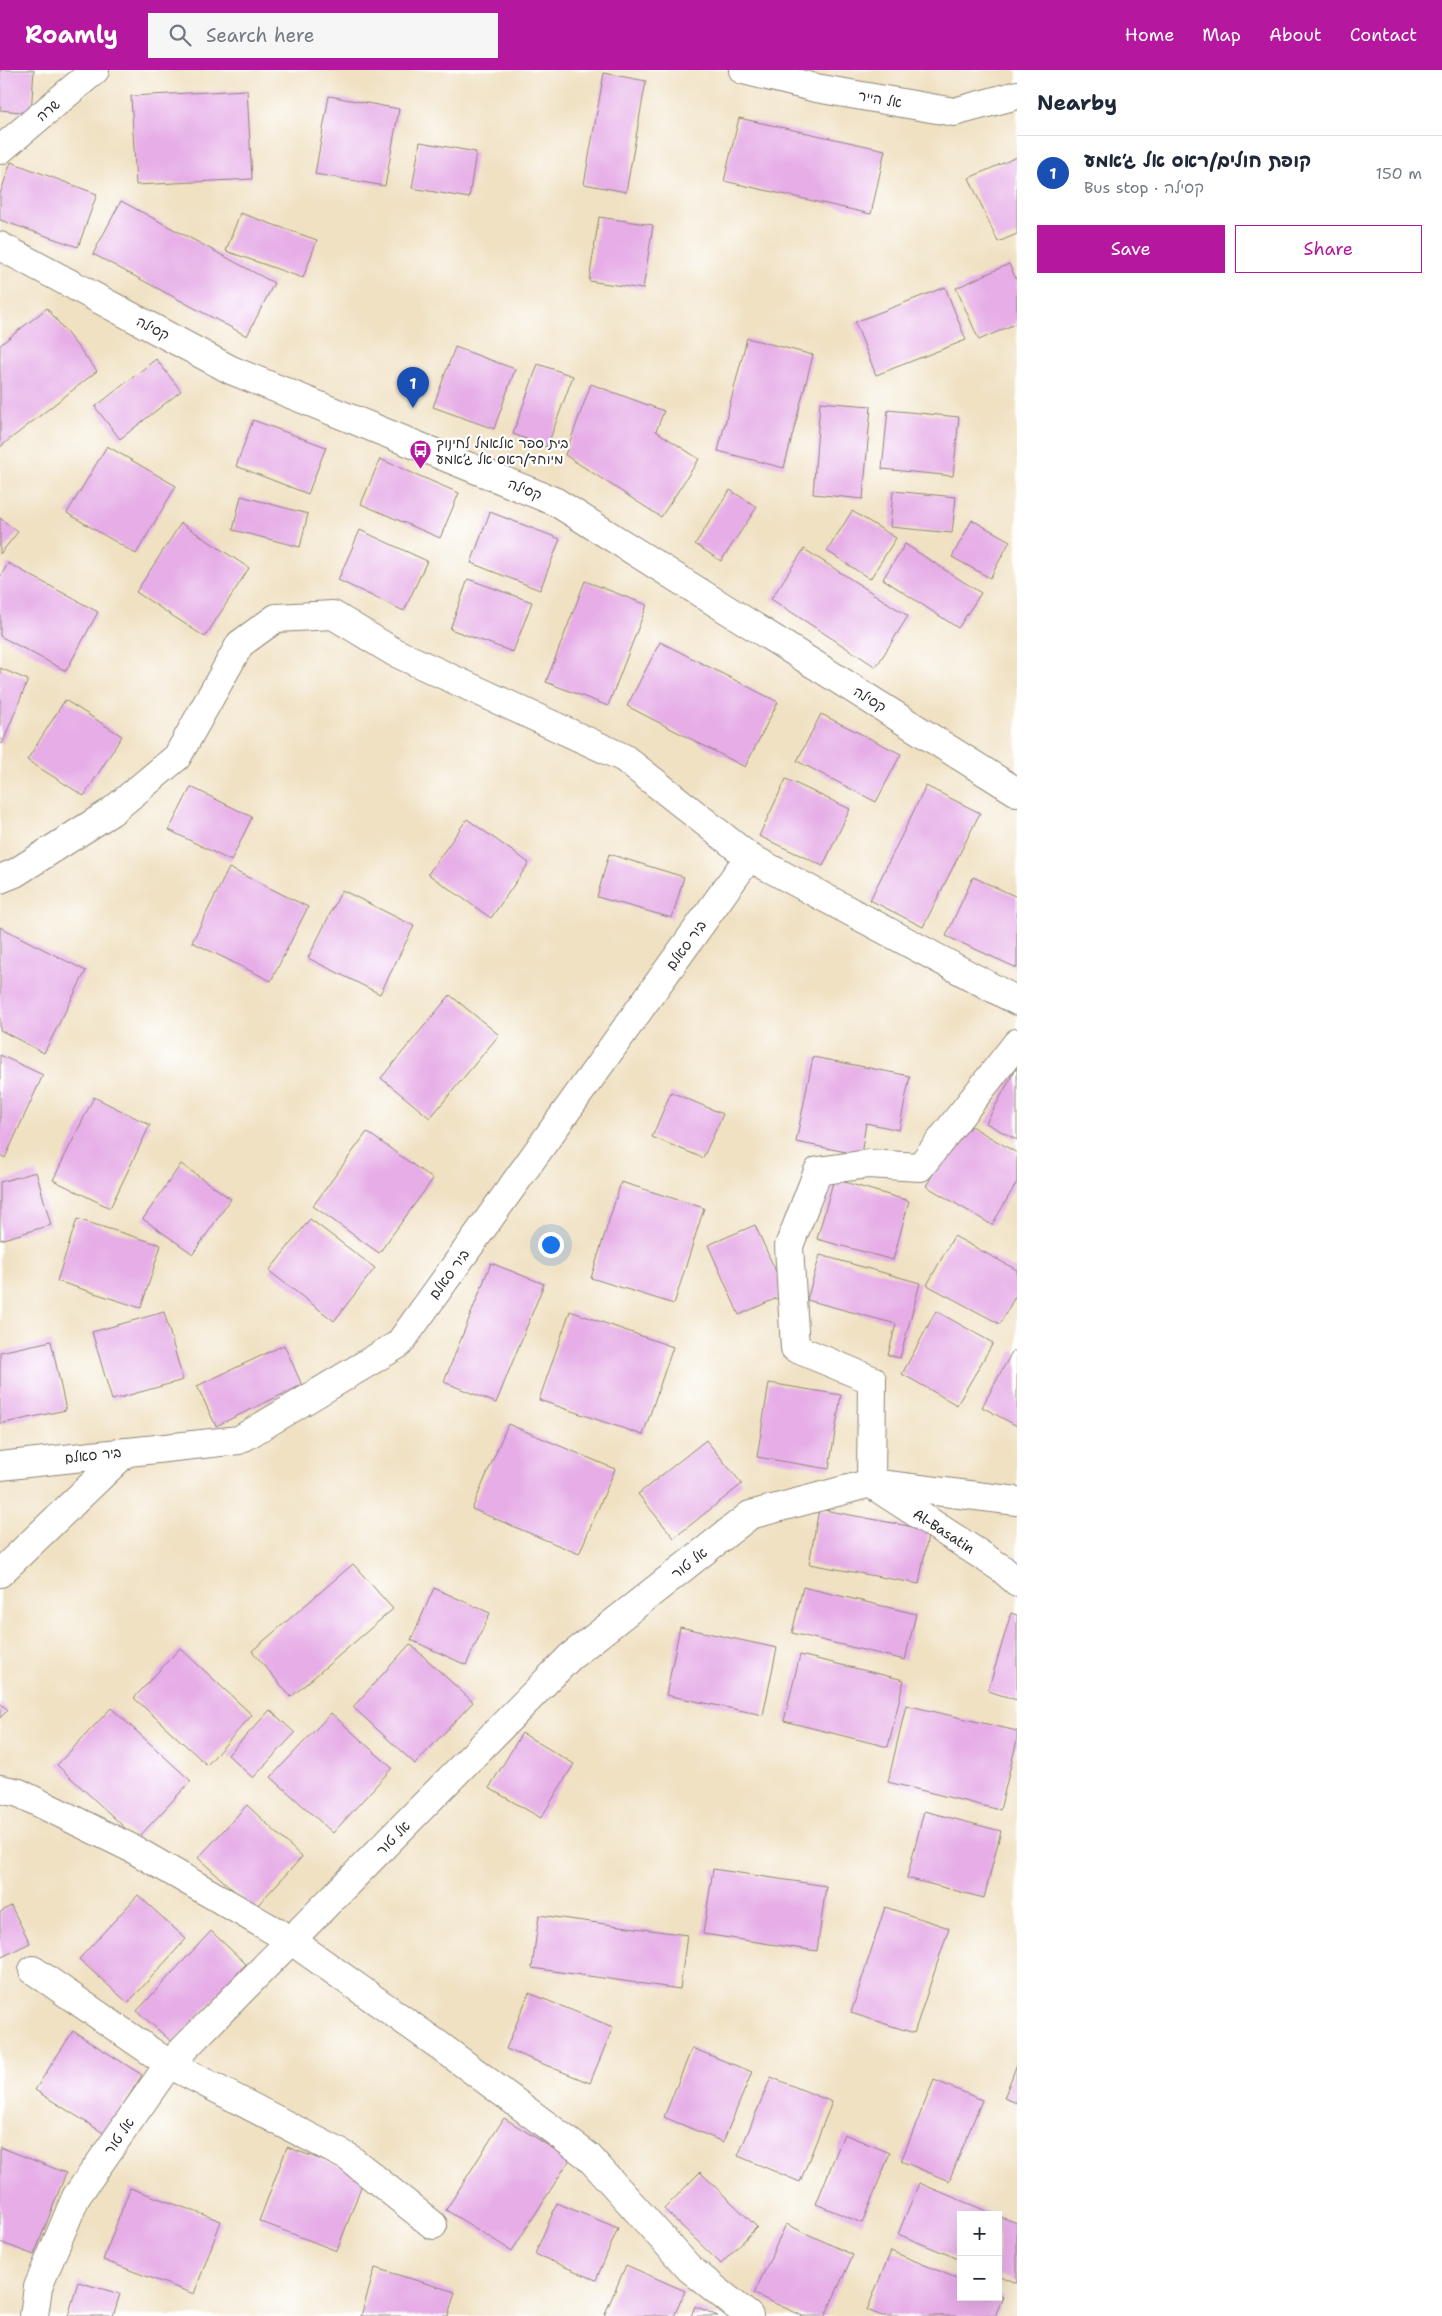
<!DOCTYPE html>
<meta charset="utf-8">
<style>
body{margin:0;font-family:"Shantell Sans","Playpen Sans Hebrew",sans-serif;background:#f6f6f7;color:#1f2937}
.controls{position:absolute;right:15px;bottom:15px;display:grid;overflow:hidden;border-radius:0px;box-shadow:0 5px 20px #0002}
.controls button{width:45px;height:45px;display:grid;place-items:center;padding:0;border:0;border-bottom:1px solid #e0e1e3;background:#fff;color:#1f2937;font:25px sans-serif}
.you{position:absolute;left:550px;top:1174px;width:18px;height:18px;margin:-12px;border:4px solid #fff;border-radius:50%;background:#1a73e8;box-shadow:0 0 0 8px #1a73e833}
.badge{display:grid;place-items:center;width:32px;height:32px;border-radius:50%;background:#b5179e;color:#fff;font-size:16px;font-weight:700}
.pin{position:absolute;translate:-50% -41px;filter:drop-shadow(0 1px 2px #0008)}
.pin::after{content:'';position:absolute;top:26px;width:18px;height:15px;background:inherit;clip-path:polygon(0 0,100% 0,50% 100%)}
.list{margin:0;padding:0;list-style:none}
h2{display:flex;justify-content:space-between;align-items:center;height:65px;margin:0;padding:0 20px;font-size:21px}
h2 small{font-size:16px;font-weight:400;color:#747a83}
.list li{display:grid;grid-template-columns:32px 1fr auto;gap:15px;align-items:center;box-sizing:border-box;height:75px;padding:0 20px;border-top:1px solid #e0e1e3}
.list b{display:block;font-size:19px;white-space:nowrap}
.list p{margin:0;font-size:16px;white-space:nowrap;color:#747a83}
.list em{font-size:16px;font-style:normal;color:#747a83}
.actions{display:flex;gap:10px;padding:15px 20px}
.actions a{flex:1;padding:11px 0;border:1px solid #b5179e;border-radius:0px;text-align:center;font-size:18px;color:#b5179e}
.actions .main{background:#b5179e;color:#fff}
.icon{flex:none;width:28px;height:28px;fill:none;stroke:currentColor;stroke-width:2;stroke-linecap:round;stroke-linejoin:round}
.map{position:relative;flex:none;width:1017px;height:2246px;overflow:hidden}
header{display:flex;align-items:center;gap:30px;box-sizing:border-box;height:70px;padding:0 25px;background:#b5179e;color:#fff}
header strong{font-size:24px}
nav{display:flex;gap:28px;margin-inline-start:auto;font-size:18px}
.search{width:350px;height:45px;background:#f6f6f7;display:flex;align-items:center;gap:12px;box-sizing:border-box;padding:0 18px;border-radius:0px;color:#747a83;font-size:19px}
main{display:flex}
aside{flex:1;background:#fff}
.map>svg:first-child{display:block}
.building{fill:#e6ade7}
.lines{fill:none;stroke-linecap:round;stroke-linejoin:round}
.minor-casing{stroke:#8e8677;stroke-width:30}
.tertiary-casing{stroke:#8e8677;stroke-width:30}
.minor{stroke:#fff;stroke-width:28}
.tertiary{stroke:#fff;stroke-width:28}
.labels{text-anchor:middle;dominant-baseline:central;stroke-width:4.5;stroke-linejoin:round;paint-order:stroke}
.street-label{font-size:14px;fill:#2b2b2b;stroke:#fff}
.poi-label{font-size:14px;fill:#2b2b2b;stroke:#fff;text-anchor:start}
</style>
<header>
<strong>Roamly</strong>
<div class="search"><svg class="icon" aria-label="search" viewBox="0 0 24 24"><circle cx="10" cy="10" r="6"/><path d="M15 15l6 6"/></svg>Search here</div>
<nav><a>Home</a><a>Map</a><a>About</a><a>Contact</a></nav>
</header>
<main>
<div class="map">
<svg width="1017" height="2246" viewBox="0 0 1017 2246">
<rect width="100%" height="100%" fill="#fff"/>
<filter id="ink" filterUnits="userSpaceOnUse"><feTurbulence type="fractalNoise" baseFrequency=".02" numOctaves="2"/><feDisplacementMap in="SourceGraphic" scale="10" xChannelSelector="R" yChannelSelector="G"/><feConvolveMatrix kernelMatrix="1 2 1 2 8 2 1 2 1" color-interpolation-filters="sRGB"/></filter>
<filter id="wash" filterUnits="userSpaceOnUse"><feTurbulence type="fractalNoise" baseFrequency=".0096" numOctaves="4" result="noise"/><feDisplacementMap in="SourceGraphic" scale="20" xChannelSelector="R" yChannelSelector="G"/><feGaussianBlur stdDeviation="1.12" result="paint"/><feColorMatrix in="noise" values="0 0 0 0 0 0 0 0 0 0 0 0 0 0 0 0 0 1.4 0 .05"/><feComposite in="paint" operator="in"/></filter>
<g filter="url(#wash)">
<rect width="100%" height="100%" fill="#f0e1c3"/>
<g id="blocks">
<!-- building -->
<path class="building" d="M0,0H34L31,43L0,40Z
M604,3L646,11L626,122L584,114Z
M247,20L252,109L136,115L131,26Z
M329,26L399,39L385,116L315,104Z
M739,48L885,80L871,144L724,111Z
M420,72L476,82L469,128L412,118Z
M1017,87V164L998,172L969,108Z
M11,92L97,124L78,177L0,150V124Z
M121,131L274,213L247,266L93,184Z
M240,143L317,170L303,208L226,181Z
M599,147L653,155L643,219L589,211Z
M1009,194L1017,211V253L979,270L956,218Z
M945,217L966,270L876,305L855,252Z
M47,238L97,301L0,377V275Z
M747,268L813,285L784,398L718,381Z
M455,277L515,299L494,359L433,337Z
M156,289L181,321L120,369L95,337Z
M538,294L573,306L547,377L513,364Z
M591,314L664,341L656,361L699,389L661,447L565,385Z
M820,332L871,336L863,429L813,424Z
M888,340L959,347L953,406L882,399Z
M253,350L326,377L308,424L236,396Z
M107,376L176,416L136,484L67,443Z
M380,389L459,423L440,468L361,434Z
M730,420L757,437L721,491L695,474Z
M893,421L956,427L952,463L890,457Z
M241,426L308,444L300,477L233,460Z
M852,441L896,468L870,509L827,481Z
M490,442L560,469L540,520L471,493Z
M0,448L18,462L0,484Z
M972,450L1010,471L990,508L952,487Z
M181,453L249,498L205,567L136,522Z
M360,460L427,491L404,541L338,510Z
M905,474L981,523L958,558L883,509Z
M804,479L908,546L876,597L771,529Z
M8,493L98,542L66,601L0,566V508Z
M468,509L532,532L513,582L450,559Z
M585,511L647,535L608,636L546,612Z
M660,572L778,632L745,697L627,636Z
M0,598L28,610L2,674L0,673Z
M65,630L122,666L84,726L27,690Z
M821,644L901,684L876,732L797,691Z
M786,709L850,739L823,796L759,766Z
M926,716L980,743L923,857L870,830Z
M191,717L252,747L231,791L169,760Z
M467,749L529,793L491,848L428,804Z
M609,784L684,807L672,848L597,827Z
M229,798L308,837L271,911L192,872Z
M973,807L1017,827V898L946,866Z
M342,820L414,856L380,924L308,888Z
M0,857L86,901L44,983L0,960Z
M450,925L499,965L430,1048L381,1008Z
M0,985L43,1005L5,1088L0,1085Z
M813,987L910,1006L899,1060L866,1053L861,1085L796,1072Z
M1017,997V1070L986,1053Z
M671,1022L723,1044L703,1088L652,1067Z
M94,1027L150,1055L110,1138L53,1110Z
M964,1052L1017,1083V1112L992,1155L926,1116Z
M367,1062L433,1109L379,1183L313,1136Z
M181,1094L231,1129L193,1184L143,1149Z
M36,1102L51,1155L0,1170V1112Z
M834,1109L909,1131L893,1190L817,1169Z
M621,1112L704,1138L674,1234L591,1208Z
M77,1149L161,1175L141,1238L57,1211Z
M310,1149L375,1198L334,1251L269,1201Z
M755,1155L786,1224L739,1245L708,1175Z
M954,1166L1017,1200V1223L1000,1254L927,1215Z
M820,1185L920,1213L900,1288L888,1285L896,1254L807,1230Z
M491,1193L544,1214L496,1333L444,1312Z
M570,1241L673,1277L643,1365L539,1330Z
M936,1241L993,1273L957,1335L902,1304Z
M164,1242L183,1310L112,1330L92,1262Z
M51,1271L66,1340L0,1354V1282Z
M284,1275L302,1315L216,1356L197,1316Z
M1013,1280L1017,1283V1356L982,1337Z
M769,1313L841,1325L829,1399L757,1387Z
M508,1354L615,1399L579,1484L472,1439Z
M706,1370L742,1414L674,1468L638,1424Z
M819,1439L929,1460L919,1514L809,1494Z
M353,1494L393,1539L291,1627L252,1581Z
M803,1517L916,1544L905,1590L792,1563Z
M434,1518L490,1543L466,1595L411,1570Z
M1011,1543L1017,1545V1630L988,1621Z
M680,1557L777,1578L763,1645L666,1625Z
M410,1574L473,1632L415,1694L353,1637Z
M180,1578L252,1645L207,1695L134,1628Z
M800,1585L904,1610L888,1677L784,1651Z
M0,1633L8,1640L0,1648Z
M906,1635L1017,1661V1670L1000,1740L888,1712Z
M111,1638L191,1711L137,1769L57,1695Z
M270,1640L295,1663L253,1708L228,1685Z
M331,1643L392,1698L333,1763L271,1707Z
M522,1663L574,1694L541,1748L489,1718Z
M247,1735L302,1787L254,1839L198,1788Z
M924,1741L1001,1761L984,1828L907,1808Z
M713,1799L826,1816L817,1881L703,1864Z
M138,1825L186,1869L128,1933L79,1889Z
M11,1836L30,1873L0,1888V1842Z
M885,1837L949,1858L914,1963L851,1943Z
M539,1845L687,1865L680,1919L532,1898Z
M211,1861L246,1894L173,1973L137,1941Z
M529,1923L613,1957L590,2013L506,1979Z
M73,1961L142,2005L105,2064L35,2020Z
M692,1978L752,2002L723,2072L664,2047Z
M1017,1994V2033L1004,2028Z
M771,2007L832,2032L800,2112L738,2086Z
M934,2010L982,2030L949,2111L901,2091Z
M504,2048L570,2089L512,2181L446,2140Z
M844,2064L890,2083L862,2153L816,2134Z
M0,2077L66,2103L34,2185L0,2172Z
M287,2077L365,2106L337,2181L259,2151Z
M700,2102L757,2157L721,2194L664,2139Z
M919,2113L996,2145H961V2190L898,2164Z
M130,2118L221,2151L194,2224L103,2190Z
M557,2133L618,2158L596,2210L535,2184Z
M998,2146L1017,2153V2213L998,2205Z
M786,2154L853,2185L825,2246H803L754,2224Z
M891,2181L961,2210V2227H998V2225L1003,2227L995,2246H882L867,2240Z
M626,2195L685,2221L674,2246H604Z
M375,2198L455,2222L448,2246H361Z
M78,2212L120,2224L113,2246H68Z
M695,2236L718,2246H691Z"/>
</g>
</g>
<g filter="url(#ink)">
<use href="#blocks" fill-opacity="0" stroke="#8e8677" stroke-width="1"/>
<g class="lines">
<defs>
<g id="minor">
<path d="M743,0L816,18L954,42L1017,25"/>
<path d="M0,80L95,0"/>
<path d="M0,809L15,803L111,742L177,687L240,574L276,548L333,545L394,582L624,688L749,787L1017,931"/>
<path d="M0,1396L239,1370L399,1274L749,787"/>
<path d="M871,1413L872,1310L795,1278L789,1176L818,1101L868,1094L920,1097L1017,973"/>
<path id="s1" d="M876,1417L1001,1498L1017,1512"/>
<path d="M0,1503L126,1382"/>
<path d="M0,1719L19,1723L133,1779L292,1871L440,1976L588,2086L690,2199L749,2246"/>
<path d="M33,1900L169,1994L348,2087L433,2155"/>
<path d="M34,2246L38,2217L76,2127L169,1994L570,1587L750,1445L871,1413L1017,1431"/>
</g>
<path id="tertiary" d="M0,176L231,300L556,432L1017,722"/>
</defs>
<!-- minor casing -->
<use href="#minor" class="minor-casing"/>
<!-- tertiary casing -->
<use href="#tertiary" class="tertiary-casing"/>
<!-- minor -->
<use href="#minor" class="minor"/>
<!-- tertiary -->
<use href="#tertiary" class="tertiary"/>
</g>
</g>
<!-- icons -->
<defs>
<symbol id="bus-pin" viewBox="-11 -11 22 30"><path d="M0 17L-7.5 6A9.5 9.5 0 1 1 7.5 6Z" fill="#b5179e" stroke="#fff"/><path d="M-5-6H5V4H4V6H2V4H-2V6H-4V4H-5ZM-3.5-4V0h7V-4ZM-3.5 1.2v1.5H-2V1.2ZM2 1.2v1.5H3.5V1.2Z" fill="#fff"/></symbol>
</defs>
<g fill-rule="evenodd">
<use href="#bus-pin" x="408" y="368" width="25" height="34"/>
</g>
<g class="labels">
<!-- street labels -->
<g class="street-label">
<text transform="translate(880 29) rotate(10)">אל הייר</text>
<text transform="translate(48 40) rotate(-40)">שרה</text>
<text transform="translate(153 258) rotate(28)">קסילה</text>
<text transform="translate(525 419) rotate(22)">קסילה</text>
<text transform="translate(870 629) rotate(32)">קסילה</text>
<text transform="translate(686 875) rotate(-54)">ביר סאלם</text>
<text transform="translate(449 1204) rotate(-54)">ביר סאלם</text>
<text transform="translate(93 1385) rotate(-6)">ביר סאלם</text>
<text stroke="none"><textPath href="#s1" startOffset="81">Al-Basatin</textPath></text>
<text transform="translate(689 1493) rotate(-38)">אל טור</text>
<text transform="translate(393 1768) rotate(-46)">אל טור</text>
<text transform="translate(119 2066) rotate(-55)">אל טור</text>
</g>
<!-- poi labels -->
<g class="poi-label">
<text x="436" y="373">בית ספר אלאמל לחינוך<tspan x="436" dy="16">מיוחד/ראס אל ג׳אמע</tspan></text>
</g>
</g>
</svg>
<div class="controls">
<button>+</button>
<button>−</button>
</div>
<div class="you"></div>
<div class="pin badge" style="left:413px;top:338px;background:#1a4fb4">1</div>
</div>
<aside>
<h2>Nearby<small></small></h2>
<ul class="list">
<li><span class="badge" style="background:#1a4fb4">1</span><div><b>קופת חולים/ראס אל ג׳אמע</b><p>Bus stop · קסילה</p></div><em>150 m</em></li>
</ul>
<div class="actions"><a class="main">Save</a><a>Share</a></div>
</aside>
</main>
